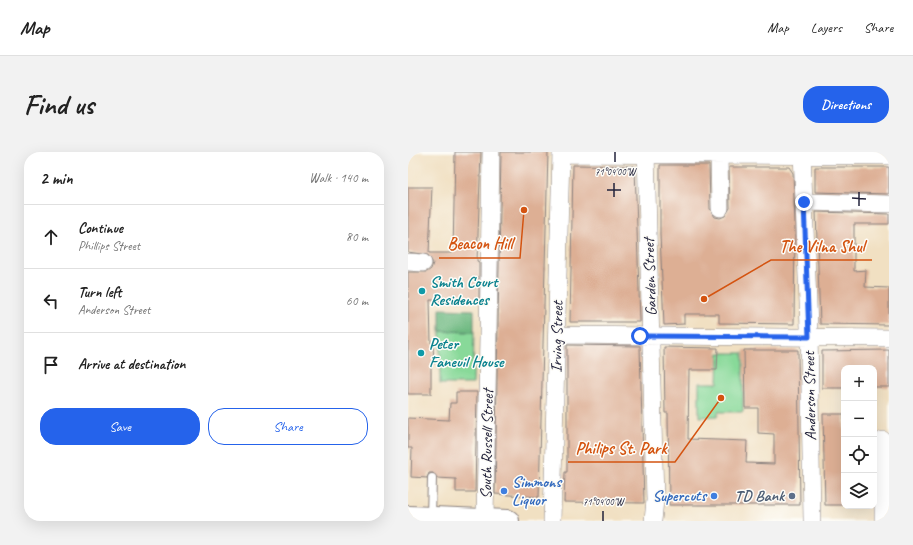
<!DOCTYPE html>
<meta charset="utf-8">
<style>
body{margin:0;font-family:Caveat,sans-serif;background:#f2f2f2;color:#222}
.controls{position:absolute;right:12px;bottom:12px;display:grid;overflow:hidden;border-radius:8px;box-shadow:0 4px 16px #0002}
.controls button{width:36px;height:36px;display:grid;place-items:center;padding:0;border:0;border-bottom:1px solid #e0e0e0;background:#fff;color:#222;font:20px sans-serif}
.stop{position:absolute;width:12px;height:12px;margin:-9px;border:3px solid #2563eb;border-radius:50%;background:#fff}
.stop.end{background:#2563eb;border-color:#fff;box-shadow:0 1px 4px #0008}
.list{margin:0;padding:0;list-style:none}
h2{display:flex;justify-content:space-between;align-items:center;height:52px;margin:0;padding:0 16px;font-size:17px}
h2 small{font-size:13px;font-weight:400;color:#767676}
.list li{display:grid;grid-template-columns:26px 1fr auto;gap:12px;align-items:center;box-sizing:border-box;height:64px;padding:0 16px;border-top:1px solid #e0e0e0}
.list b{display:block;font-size:15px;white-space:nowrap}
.list p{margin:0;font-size:13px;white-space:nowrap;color:#767676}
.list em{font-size:13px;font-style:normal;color:#767676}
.actions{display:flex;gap:8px;padding:12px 16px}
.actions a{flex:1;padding:9px 0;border:1px solid #2563eb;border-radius:16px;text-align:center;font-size:14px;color:#2563eb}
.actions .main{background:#2563eb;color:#fff}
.icon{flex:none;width:22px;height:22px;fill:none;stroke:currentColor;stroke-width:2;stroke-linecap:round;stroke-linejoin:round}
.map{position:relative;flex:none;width:481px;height:369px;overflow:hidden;border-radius:16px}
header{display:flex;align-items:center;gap:24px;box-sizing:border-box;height:56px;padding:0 20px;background:#fff;border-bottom:1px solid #e0e0e0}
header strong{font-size:19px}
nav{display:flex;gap:22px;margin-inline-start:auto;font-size:14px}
.intro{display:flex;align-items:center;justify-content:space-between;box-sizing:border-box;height:96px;padding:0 24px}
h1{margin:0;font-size:28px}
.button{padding:10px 18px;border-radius:16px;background:#2563eb;color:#fff;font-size:14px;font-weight:700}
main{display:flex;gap:24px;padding:0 24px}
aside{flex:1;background:#fff;border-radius:16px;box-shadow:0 4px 16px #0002}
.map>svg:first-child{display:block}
.green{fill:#88d999;stroke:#557e6a}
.forest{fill:#6eb981;stroke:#486e5e}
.building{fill:#ddaf94}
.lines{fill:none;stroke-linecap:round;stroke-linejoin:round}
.lane-casing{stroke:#8a817e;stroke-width:10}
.street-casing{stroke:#8a817e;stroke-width:18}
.primary-casing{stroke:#8a817e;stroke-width:24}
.lane{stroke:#fff;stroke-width:8}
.street{stroke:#fff;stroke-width:17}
.primary{stroke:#fff;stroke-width:22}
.route{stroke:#2563eb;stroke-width:5}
.ticks{fill:none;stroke:#22223b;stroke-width:1.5}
.culture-dot{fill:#0f9aa8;stroke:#fdfcf7;stroke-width:1.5}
.shop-dot{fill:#3f7fe0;stroke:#fdfcf7;stroke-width:1.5}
.service-dot{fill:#5c6f8a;stroke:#fdfcf7;stroke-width:1.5}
.labels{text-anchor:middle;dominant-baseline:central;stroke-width:3;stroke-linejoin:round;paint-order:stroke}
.street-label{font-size:16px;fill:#22223b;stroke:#fdfcf7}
.culture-label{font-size:16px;font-weight:bold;fill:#0d838f;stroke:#fdfcf7;text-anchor:start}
.shop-label{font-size:16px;font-weight:bold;fill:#366cbe;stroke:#fdfcf7;text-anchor:start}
.service-label{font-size:16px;font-weight:bold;fill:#4e5e75;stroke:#fdfcf7;text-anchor:end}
.ticks-label{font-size:10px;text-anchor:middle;fill:#22223b;stroke:#fdfcf7;stroke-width:3;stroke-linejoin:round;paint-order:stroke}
.leader{fill:none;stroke:#d45411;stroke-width:1.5}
.callout-dot{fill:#d45411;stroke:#fdfcf7;stroke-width:1.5}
.callout-label{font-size:17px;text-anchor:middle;font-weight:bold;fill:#d45411;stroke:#fdfcf7;stroke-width:3;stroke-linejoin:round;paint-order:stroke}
</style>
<header>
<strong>Map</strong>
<nav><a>Map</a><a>Layers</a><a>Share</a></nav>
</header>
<div class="intro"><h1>Find us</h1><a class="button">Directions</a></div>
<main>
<aside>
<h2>2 min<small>Walk · 140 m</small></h2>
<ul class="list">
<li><svg class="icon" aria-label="ahead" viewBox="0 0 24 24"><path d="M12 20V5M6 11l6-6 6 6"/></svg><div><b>Continue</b><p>Phillips Street</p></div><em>80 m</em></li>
<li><svg class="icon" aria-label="left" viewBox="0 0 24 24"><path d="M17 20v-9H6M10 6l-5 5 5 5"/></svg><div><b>Turn left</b><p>Anderson Street</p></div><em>60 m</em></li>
<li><svg class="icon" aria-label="arrive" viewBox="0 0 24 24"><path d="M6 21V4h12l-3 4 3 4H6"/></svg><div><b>Arrive at destination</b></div></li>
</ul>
<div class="actions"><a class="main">Save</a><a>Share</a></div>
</aside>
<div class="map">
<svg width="481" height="369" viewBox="0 0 481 369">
<rect width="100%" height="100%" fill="#fdfcf7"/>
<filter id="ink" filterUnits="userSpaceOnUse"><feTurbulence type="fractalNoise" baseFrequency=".025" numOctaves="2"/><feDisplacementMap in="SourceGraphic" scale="8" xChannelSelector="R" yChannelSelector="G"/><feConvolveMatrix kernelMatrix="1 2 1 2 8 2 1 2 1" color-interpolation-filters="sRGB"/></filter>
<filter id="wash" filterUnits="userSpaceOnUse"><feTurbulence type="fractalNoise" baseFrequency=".012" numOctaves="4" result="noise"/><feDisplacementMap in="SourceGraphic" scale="16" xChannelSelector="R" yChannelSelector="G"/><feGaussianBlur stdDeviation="0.9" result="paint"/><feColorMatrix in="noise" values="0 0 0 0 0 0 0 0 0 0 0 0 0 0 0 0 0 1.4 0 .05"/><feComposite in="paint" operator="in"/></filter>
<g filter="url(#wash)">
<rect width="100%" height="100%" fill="#f1e0c2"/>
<!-- green -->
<path class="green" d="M32,179L66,180L65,232H32Z
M311,201H335V260H310V264L291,265V231H310Z"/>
<!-- forest -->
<path class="forest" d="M32,157L66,158V180L32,179Z"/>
<g id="blocks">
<!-- building -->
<path class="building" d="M47,0H73L69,109L71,110V149L22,148L23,191H25L26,212H23V242H0V120H19L23,117L25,111L20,103L0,100V35H24L21,101H45Z
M93,0H140L131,345L87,342Z
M165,13L227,14L232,170H162Z
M252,13H301L302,57L307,65L312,66L317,64L322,56L321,15H381L385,21L387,72L386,172L311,171V162H276V172L256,173L252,83Z
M407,15H481V42L407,40Z
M408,60L481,62V72H446V119L458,118L457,135L481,136V173L412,172Z
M159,193L232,194L236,351L156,350L157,320H159Z
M256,195L310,196L309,218H281L280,287L339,289L338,311L366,312V282L350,281V256H337L336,198H390L392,353H261L260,261H257Z
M481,198V235H466V216H436V236H414V199Z
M48,240H69L67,340H48V327L29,326L25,321H21L19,326L3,325L4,296H0V266L41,268L42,251H48Z
M415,262H436V353H417Z"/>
</g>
</g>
<g filter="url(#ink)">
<use href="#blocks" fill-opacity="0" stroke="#8a817e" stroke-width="1"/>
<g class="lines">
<defs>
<path id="lane" d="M23,365L24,326"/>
<path id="street" d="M238,0L247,348L245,369
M394,0L401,176L404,369
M153,2L481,4
M311,3L312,56
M396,50L481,52
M0,110L15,111
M150,183L481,186
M475,288V369
M77,368L83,0
M144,369L153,0"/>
<path id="primary" d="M0,365L100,369"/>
</defs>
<!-- lane casing -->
<use href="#lane" class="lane-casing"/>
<!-- street casing -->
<use href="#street" class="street-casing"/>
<!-- primary casing -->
<use href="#primary" class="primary-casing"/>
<!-- lane -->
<use href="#lane" class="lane"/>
<!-- street -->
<use href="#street" class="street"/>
<!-- primary -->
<use href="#primary" class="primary"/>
</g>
</g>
<g class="lines" filter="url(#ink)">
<!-- route -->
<path class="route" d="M232,184L401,185L396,50"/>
</g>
<!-- ticks -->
<path class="ticks" d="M207,10V0M199,38H213M206,45V31M444,46L458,47M451,54V40M195,369V359"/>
<!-- markers -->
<g class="culture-dot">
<circle cx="14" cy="139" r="4"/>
<circle cx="13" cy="201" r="4"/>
</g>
<g class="shop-dot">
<circle cx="96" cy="339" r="4"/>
<circle cx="306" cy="344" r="4"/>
</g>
<circle class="service-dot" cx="384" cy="344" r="4"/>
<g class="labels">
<!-- street labels -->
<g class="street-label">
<text transform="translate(242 125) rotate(-92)">Garden Street</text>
<text transform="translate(149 185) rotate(-89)">Irving Street</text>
<text transform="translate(402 244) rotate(-91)">Anderson Street</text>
<text transform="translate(79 292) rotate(-89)">South Russell Street</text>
</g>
<!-- culture labels -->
<g class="culture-label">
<text x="22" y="130">Smith Court<tspan x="22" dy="18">Residences</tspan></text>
<text x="21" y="192">Peter<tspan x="21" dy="18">Faneuil House</tspan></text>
</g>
<!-- shop labels -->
<g class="shop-label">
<text x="104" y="330">Simmons<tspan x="104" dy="18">Liquor</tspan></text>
<text x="298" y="344" text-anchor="end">Supercuts</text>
</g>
<!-- service labels -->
<g class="service-label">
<text x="376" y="344">TD Bank</text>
</g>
</g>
<g class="ticks-label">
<text x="207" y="23">71°04'00"W</text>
<text x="195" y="353">71°04'00"W</text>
</g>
<!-- callouts -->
<path class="leader" d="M116 58L112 106H31M296 147L363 108H464M313 246L267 310H160"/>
<g class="callout-dot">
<circle cx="116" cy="58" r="4"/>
<circle cx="296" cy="147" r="4"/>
<circle cx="313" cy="246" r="4"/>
</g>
<g class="callout-label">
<text x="72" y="97">Beacon Hill</text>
<text x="414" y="100">The Vilna Shul</text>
<text x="213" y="302">Philips St. Park</text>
</g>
</svg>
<div class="controls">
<button>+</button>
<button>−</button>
<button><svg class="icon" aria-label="locate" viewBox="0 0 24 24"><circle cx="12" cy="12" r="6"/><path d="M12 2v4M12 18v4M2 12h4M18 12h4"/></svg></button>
<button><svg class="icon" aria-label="layers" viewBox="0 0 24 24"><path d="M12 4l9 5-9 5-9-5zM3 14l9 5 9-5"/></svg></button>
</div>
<div class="stop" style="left:232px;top:184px"></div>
<div class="stop end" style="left:396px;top:50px"></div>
</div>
</main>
